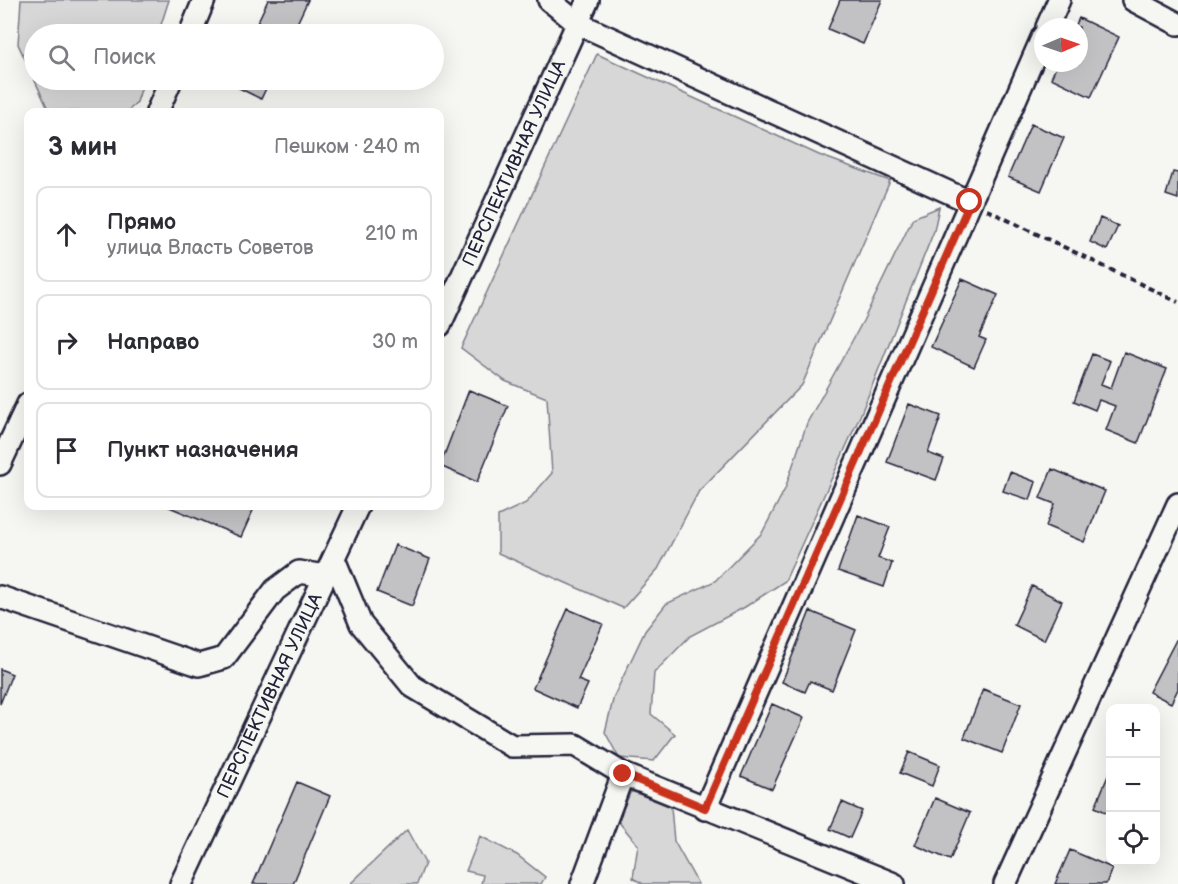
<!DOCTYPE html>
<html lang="ru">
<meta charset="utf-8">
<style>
body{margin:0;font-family:"Balsamiq Sans",sans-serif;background:#f2f2f3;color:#2b2b33}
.controls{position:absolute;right:18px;bottom:18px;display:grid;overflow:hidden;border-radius:12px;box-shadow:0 6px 24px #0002}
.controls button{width:54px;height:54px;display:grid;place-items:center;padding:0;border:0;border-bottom:2px solid #e1e1e2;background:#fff;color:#2b2b33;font:30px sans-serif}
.compass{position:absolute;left:1034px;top:18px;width:54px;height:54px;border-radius:50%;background:#fff;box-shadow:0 6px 24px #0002;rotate:88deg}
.stop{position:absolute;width:18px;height:18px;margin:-14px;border:4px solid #c8321e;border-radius:50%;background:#fff}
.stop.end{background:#c8321e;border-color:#fff;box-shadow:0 2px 6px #0008}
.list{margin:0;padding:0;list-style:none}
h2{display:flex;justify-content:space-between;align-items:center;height:78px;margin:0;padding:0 24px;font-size:26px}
h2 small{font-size:20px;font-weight:400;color:#7c7c81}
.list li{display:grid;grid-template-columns:39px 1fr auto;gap:18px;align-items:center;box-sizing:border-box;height:96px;margin:0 12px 12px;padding:0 12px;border:2px solid #e1e1e2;border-radius:12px}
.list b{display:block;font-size:22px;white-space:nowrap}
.list p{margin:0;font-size:20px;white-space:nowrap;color:#7c7c81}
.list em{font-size:20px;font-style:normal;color:#7c7c81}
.icon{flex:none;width:33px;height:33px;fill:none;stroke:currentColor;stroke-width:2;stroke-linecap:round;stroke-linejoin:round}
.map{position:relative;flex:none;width:1178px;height:884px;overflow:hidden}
.search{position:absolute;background:#fff;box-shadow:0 6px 24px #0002;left:24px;top:24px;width:420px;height:66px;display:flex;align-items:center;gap:15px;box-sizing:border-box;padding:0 21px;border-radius:33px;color:#7c7c81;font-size:22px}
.panel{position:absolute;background:#fff;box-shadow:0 6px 24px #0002;left:24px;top:108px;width:420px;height:402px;border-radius:12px}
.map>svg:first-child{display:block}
.green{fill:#d7d7d7;stroke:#7c7c89;stroke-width:1.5}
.building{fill:#c2c2c4;stroke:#22223b;stroke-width:1.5}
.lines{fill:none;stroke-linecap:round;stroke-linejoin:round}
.minor-casing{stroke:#22223b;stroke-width:26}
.path{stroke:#22223b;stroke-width:4;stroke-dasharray:6 4.5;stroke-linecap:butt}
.minor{stroke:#f6f6f2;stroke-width:21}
.route{stroke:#c8321e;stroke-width:8}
.labels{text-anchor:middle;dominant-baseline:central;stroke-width:4.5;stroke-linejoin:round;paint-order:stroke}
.street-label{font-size:18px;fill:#22223b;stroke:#f6f6f2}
</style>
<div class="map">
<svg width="1178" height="884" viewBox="0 0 1178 884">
<rect width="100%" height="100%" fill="#f6f6f2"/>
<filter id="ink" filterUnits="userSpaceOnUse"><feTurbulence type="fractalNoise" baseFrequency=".0167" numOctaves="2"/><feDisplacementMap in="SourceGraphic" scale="12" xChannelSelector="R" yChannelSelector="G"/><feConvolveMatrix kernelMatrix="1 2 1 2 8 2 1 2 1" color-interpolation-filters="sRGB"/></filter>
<g filter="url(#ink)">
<!-- green -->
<path class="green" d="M21,0H169L158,34H34V80H144L137,102L127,112L49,111L18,44Z
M597,54L819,155L890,181L802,385L699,491L658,569L623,608L498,553V516L526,503L552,473L547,398L505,381L461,348Z
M939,207L934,231L860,416L785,581L745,607L690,636L654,673L651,714L675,734L654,761L619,758L605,732L614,696L645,631L666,604L715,581L762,533L785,489L807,423L863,321L913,218Z
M631,791L671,807L674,841L698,884H643L633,878L638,845L618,821Z
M407,830L425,863L417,884H350Z
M480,836L517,855L545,877L541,884H481L483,875L466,871Z"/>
<!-- building -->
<path class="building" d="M268,0H308L292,34H252Z
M840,0H882L863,44L828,29Z
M1079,18L1119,37L1091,97L1051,78L1058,63H1079V27H1075Z
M230,80H270L261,99L229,83Z
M1031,124L1064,138L1041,191L1008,177Z
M1173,172L1178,173V199L1166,195Z
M1100,218L1118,226L1107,250L1090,242Z
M962,279L998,295L979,337L986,340L974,367L931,347Z
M1124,352L1167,369L1138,443L1106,430L1115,406L1099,400L1095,410L1074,401L1092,354L1110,361L1101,384L1111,388Z
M469,390L508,406L477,482L440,466Z
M909,404L941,416L928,453L944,459L936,480L887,462Z
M1052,469L1105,491L1084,542L1046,526L1055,504L1040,498Z
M1010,472L1036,482L1030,500L1003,491Z
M167,506H255L241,537Z
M858,515L890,527L878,558L892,563L884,587L838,571Z
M395,545L430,559L412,606L377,592Z
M1032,586L1062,601L1044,640L1014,625Z
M568,609L603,624L578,680L588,684L577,708L533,688Z
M810,611L856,630L832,690L810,681L805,692L782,682Z
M1176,640L1178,641V689L1171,703L1149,692Z
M0,669L12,674L0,704Z
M983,689L1021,704L1002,753L964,738Z
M772,704L804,718L772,789L741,776Z
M909,752L940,765L932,786L900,773Z
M1110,771V814L1095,807Z
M297,782L330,796L293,884H253Z
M935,798L970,813L950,860L915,845Z
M842,802L862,811L850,838L830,829Z
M1070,850L1112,868L1106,884H1055Z"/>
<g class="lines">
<defs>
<g id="minor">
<path d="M549,0L577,23L970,202"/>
<path d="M1133,0L1178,24"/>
<path d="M1047,27L1059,0"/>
<path d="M190,34L204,0"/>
<path d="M157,112L171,80"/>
<path id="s1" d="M440,325L588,0"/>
<path d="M0,464L28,404"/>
<path d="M334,559L361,624L412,686L512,746L575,745L623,774L894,884"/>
<path d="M0,597L199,665L224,658L275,590L299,572L326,576"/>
<path d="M705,809L1043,36"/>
<path id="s2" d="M181,884L358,506"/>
<path d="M582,884L623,774"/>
<path d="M1005,884L1178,504"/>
</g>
</defs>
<!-- minor casing -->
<use href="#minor" class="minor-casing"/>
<!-- path -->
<path class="path" d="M987,210L1178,302"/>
<!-- minor -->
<use href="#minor" class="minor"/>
</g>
</g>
<g class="lines" filter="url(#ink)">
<!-- route -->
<path class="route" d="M623,774L705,808L970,202"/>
</g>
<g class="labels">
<!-- street labels -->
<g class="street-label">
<text stroke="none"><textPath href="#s1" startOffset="178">ПЕРСПЕКТИВНАЯ УЛИЦА</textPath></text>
<text stroke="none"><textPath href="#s2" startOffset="208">ПЕРСПЕКТИВНАЯ УЛИЦА</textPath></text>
</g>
</g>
</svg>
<div class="controls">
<button>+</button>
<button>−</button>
<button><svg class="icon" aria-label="locate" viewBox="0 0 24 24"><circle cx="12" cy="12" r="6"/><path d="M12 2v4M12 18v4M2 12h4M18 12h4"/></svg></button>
</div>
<svg class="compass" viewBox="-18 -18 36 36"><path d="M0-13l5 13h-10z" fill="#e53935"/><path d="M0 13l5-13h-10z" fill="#7c7c81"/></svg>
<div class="stop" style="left:970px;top:202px"></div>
<div class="stop end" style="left:623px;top:774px"></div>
<div class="search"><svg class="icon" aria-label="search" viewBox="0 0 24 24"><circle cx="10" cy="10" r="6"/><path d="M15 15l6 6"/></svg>Поиск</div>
<section class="panel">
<h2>3 мин<small>Пешком · 240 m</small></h2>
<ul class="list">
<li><svg class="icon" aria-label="ahead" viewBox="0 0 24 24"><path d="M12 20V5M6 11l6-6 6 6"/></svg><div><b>Прямо</b><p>улица Власть Советов</p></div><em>210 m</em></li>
<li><svg class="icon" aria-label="right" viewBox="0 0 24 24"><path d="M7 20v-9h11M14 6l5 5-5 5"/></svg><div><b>Направо</b></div><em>30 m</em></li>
<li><svg class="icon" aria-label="arrive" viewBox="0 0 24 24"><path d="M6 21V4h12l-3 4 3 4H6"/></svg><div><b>Пункт назначения</b></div></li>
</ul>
</section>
</div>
